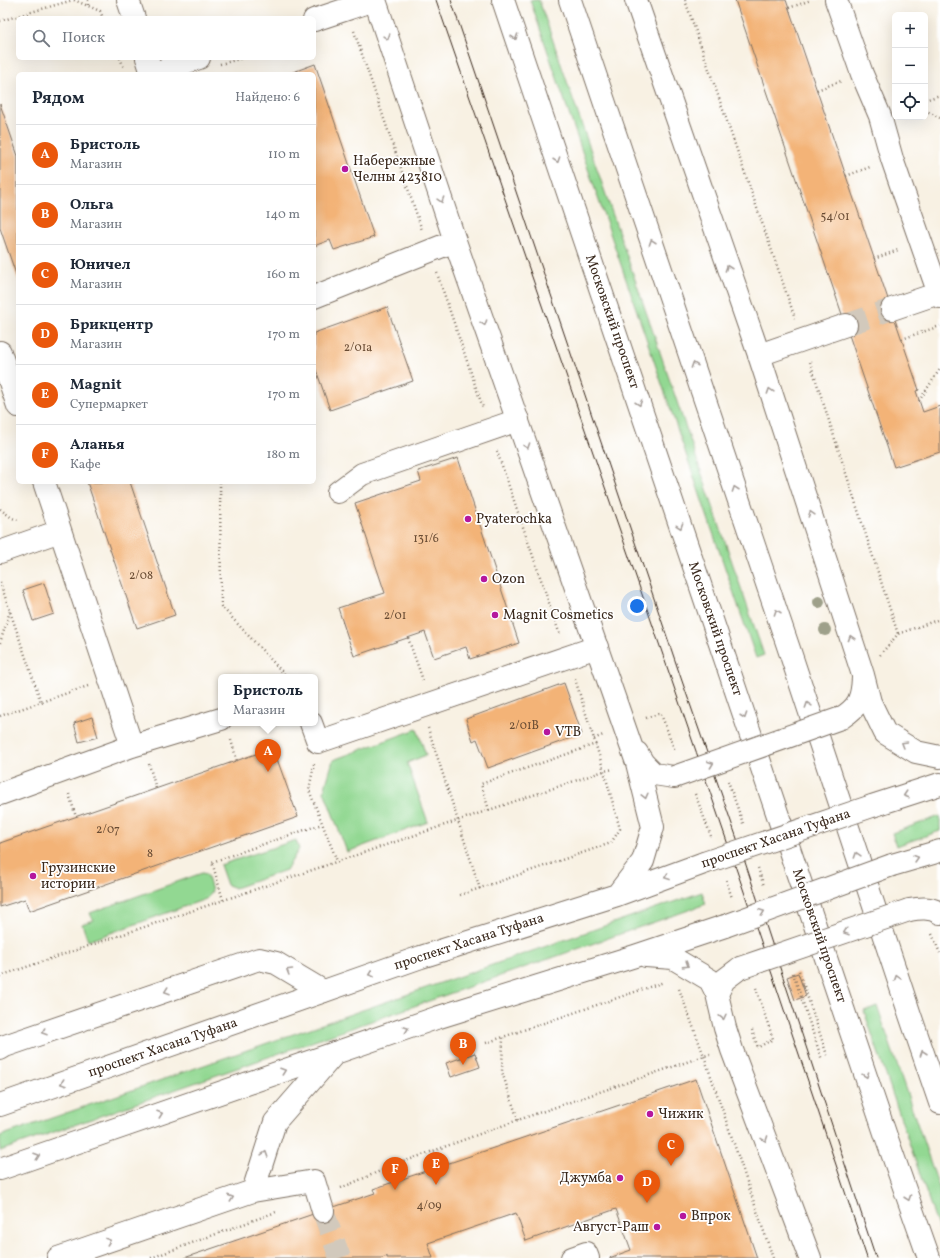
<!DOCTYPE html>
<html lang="ru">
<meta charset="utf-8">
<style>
body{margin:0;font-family:Vollkorn,serif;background:#f2f2f3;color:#1f2937}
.controls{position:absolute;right:12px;top:12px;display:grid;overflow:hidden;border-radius:6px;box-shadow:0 4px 16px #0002}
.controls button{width:36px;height:36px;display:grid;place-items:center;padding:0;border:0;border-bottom:1px solid #e0e1e3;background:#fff;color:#1f2937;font:20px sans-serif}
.you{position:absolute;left:637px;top:606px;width:14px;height:14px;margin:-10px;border:3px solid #fff;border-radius:50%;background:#1a73e8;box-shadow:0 0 0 6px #1a73e833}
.badge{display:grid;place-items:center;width:26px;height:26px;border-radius:50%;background:#ea580c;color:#fff;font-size:13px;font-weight:700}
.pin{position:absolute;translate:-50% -33px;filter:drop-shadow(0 1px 2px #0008)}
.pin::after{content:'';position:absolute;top:21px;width:14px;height:12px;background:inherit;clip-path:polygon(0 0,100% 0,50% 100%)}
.popup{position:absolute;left:218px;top:674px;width:100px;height:52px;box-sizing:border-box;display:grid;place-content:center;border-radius:6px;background:#fff;filter:drop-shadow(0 1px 3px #0005);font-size:13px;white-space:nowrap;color:#747a83}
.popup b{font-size:15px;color:#1f2937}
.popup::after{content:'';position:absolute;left:50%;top:100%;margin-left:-8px;border:8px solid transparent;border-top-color:#fff}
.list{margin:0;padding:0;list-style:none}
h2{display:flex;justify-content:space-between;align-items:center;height:52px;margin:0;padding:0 16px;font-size:17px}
h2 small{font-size:13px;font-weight:400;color:#747a83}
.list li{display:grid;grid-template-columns:26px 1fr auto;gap:12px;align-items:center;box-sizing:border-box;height:60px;padding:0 16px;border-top:1px solid #e0e1e3}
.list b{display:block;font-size:15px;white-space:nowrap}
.list p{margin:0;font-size:13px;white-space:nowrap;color:#747a83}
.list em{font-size:13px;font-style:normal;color:#747a83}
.icon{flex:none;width:22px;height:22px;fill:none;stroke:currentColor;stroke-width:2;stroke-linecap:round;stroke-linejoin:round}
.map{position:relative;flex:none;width:940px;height:1258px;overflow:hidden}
.search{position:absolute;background:#fff;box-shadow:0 4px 16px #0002;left:16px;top:16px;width:300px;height:44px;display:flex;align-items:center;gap:10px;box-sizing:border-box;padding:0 14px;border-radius:6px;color:#747a83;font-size:15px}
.panel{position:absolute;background:#fff;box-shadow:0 4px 16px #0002;left:16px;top:72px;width:300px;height:412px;border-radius:6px}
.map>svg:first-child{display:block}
.green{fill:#92d892;stroke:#668158}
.building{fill:#f3b377}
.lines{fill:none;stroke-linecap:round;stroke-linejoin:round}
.minor-tunnel{stroke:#d2c9bc;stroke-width:22;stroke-dasharray:22 11;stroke-linecap:butt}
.minor-casing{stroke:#7d7063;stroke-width:24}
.major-casing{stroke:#7d7063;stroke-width:24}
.path{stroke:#7d7063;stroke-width:2.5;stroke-dasharray:1 3;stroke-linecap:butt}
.minor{stroke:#fff;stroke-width:22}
.major{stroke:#fff;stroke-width:22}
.tram{stroke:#3b2a1e;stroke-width:1}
.major-bridge-casing{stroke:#7d7063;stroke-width:24;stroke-linecap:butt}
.major-bridge{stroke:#fff;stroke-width:22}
.tree{fill:#9ea08a}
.oneway{stroke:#a79f9a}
.poi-dot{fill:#b5179e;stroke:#fff;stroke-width:1.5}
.labels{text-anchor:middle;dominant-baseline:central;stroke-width:3.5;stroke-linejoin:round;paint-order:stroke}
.number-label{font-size:12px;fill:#694c34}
.poi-label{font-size:14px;fill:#3b2a1e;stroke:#fff;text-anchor:start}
.street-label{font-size:14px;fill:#3b2a1e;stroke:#fff}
</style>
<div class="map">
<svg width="940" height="1258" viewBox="0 0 940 1258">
<rect width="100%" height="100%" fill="#fff"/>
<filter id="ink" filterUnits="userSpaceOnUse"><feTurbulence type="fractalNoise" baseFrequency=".025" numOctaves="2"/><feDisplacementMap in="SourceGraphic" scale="8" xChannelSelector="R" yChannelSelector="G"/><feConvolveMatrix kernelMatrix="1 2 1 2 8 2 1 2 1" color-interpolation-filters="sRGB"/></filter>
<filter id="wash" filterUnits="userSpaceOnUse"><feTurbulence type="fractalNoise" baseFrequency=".012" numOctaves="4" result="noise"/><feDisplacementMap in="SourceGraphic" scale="16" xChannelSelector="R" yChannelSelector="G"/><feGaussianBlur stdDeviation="0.9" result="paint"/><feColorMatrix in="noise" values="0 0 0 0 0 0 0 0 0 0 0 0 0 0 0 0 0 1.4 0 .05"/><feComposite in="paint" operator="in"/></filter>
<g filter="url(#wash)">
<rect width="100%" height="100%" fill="#f8f1e3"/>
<!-- green -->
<path class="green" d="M530,0H539L764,655L756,658Z
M417,729L426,755L407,763L428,822L347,852L324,791L333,760Z
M940,816V831L896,846L892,833Z
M296,840L299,849L286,870L235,888L227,885L220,865Z
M202,873L207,874L212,891L206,899L88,941L82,924L93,920L90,913Z
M702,892L706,904L0,1151V1136Z
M877,1006L940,1190V1233L864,1011Z"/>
<g id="blocks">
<!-- building -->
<path class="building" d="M735,0H786L919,390L916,391L923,412L940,406V452L894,467Z
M315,64L374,237L334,250L330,240L314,246V74H288Z
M0,104L18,156V280L0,228Z
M387,307L413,381L330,410L314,364V333Z
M458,458L519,643L470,659L466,647L434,658L425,632L354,656L338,608L385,593L355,503L421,481L418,471Z
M87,482H130L175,615L137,628Z
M44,583L54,614L33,621L23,590Z
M564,683L582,734L488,768L477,739L473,741L466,719Z
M92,717L98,737L79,742L74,723Z
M273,748L298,817L29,911L25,899L0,907V843Z
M798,973L806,996L795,1000L787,977Z
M475,1053L480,1067L451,1077L446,1063Z
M696,1079L757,1258H609L631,1250L616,1209L526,1241L516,1213L428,1243L433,1258H387V1256L382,1258H184L375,1193L373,1189Z"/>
</g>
</g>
<g filter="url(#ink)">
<use href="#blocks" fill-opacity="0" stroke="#7d7063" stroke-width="1"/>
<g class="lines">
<!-- minor-tunnel -->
<path class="minor-tunnel" d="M846,325L892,309
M323,1211L340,1258"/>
<defs>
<path id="minor" d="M128,0L134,18
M836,0L862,74L880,116L892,159L940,297
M314,20L374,0
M147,58L152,74L199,58
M314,297L455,241
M892,309L939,293
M0,352L18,406
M759,355L846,325
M44,482L132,746
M338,492L362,474L518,420
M0,552L60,531
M311,723L318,742L597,647
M0,794L132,746L221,719
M0,1049L5,1046L259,959L276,963L323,991
M253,1191L275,1122L335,1053
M58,1258L253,1191L314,1181L323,1211
M572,1258L586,1253L588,1258"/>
<path id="major" d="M375,0L455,241L637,763L653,827L643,861L617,895
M503,0L886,1136L929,1258
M570,0L789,649L910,1015L940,1103
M636,0L759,355L863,675L870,702L885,733L916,752L940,757
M841,718C859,707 862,698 863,678
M637,753L643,763L654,774L674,777
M872,806L940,784
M892,865L940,851
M909,910C920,908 930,907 940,913
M646,956L673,958L710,980L717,994L725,1028L732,1050L810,1258
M717,994L724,980L740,968
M0,1105L421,957L617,895L704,863
M0,1169L436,1018L635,956L725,926"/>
</defs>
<!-- minor casing -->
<use href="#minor" class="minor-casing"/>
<!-- major casing -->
<use href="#major" class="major-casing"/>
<!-- path -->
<path class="path" d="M74,0L100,11L103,18
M88,0V6
M685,0L795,318
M789,8L811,0
M0,21L73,0
M354,31L422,230
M120,58L124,68
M220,64L243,58
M817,90L841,81
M925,100L940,95
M925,110L940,118
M846,176L870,167
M874,259L898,250
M437,273L483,408
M902,339L940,326
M810,362L898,634
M919,401L940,369
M497,451L560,635
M220,482L221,606L287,677
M0,509L12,518L18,520
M0,582L41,702
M408,638L424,683
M0,643L10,611
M880,655L898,634L940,619
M0,716L88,686
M646,718L658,714H661L675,751
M428,728L480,889
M594,739L603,735
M231,740L237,761
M149,764L156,789
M314,764L309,790L337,861
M728,781L744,826
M69,794L76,817
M695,794L711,836
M489,810L481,784L596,744
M758,868L764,886
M726,880L732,898
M460,895L611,843L620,829L604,771L575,679
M223,900L212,862L322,824
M932,934L940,953
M799,971L828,1058
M793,973L822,1060
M0,976L604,771L614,769
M756,988L773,1039L757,1048
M679,989L704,1056L773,1258
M752,1030L758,1048
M486,1043L503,1037
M518,1120L502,1072L503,1037L664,982
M341,1188L392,1166L518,1120L710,1054
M151,1258L276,1212"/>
<!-- minor -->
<use href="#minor" class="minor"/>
<!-- major -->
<use href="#major" class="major"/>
<!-- tram -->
<path class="tram" d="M436,0C581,419 728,837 867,1258
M451,0L682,681L742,853L876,1258"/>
<defs>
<path id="major-bridge" d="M674,777L841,718
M704,863L872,806
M725,926L892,865
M740,968L909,910"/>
</defs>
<!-- major-bridge casing -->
<use href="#major-bridge" class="major-bridge-casing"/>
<!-- major-bridge -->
<use href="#major-bridge" class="major-bridge"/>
</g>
<!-- trees -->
<g class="tree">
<circle cx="819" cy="602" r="6"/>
<circle cx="825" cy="630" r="6"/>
</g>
<!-- one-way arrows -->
<defs><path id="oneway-chevron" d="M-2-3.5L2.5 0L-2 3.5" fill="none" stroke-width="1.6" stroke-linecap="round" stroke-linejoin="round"/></defs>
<g class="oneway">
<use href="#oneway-chevron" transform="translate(387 37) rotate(72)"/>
<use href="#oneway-chevron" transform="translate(515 37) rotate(71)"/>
<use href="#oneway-chevron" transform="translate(557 160) rotate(71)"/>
<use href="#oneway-chevron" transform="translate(441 200) rotate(72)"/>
<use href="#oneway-chevron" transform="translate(652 242) rotate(-109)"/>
<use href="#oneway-chevron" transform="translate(728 268) rotate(-109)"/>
<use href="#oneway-chevron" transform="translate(484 323) rotate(71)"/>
<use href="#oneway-chevron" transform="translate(694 365) rotate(-109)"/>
<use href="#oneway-chevron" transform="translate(770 391) rotate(-108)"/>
<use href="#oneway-chevron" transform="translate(639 403) rotate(71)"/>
<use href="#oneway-chevron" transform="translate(527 446) rotate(71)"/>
<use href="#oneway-chevron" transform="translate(735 489) rotate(-109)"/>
<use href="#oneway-chevron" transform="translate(811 514) rotate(-108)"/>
<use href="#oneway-chevron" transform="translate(680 526) rotate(71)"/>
<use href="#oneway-chevron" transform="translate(777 612) rotate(-109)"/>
<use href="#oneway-chevron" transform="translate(851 638) rotate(-108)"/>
<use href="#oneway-chevron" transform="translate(808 705) rotate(-108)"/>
<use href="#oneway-chevron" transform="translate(744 716) rotate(71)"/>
<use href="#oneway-chevron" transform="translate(904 744) rotate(-149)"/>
<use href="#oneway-chevron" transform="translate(711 764) rotate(-20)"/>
<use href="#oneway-chevron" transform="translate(906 795) rotate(162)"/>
<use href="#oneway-chevron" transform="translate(645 796) rotate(76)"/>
<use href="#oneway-chevron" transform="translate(857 855) rotate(-108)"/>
<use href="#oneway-chevron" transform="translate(916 858) rotate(-16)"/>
<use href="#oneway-chevron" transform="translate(667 877) rotate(160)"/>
<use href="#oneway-chevron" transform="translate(762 912) rotate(-20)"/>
<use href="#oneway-chevron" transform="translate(846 932) rotate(161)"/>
<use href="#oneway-chevron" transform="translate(686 965) rotate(32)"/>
<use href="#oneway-chevron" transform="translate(289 971) rotate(-149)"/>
<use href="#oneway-chevron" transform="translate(371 974) rotate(161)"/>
<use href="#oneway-chevron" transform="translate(897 978) rotate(-108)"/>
<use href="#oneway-chevron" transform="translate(167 991) rotate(161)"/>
<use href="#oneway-chevron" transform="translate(723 1017) rotate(77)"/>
<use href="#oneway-chevron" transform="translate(406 1029) rotate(-20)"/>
<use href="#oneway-chevron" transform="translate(44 1032) rotate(161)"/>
<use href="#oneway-chevron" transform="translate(923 1053) rotate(-109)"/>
<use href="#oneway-chevron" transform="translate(283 1071) rotate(-19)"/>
<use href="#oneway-chevron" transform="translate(866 1075) rotate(71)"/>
<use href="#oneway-chevron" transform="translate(63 1083) rotate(161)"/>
<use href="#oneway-chevron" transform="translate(160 1114) rotate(-19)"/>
<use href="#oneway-chevron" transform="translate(765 1139) rotate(70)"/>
<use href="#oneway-chevron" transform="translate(265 1154) rotate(-72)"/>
<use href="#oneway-chevron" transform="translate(37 1156) rotate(-19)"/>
<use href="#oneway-chevron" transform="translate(231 1198) rotate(-19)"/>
<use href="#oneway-chevron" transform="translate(908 1198) rotate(71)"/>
<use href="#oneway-chevron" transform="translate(108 1241) rotate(-19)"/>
</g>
</g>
<!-- markers -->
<g class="poi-dot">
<circle cx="345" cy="169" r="4"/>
<circle cx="468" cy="519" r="4"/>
<circle cx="484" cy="579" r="4"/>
<circle cx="495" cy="615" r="4"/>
<circle cx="547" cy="732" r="4"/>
<circle cx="33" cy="876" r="4"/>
<circle cx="650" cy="1114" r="4"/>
<circle cx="620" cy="1178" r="4"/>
<circle cx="683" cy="1216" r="4"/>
<circle cx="657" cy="1227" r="4"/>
</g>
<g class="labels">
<!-- number labels -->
<g class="number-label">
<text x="835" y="217">54/01</text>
<text x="358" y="348">2/01а</text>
<text x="426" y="539">131/6</text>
<text x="141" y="576">2/08</text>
<text x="395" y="616">2/01</text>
<text x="524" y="726">2/01В</text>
<text x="108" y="830">2/07</text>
<text x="150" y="854">8</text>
<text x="429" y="1206">4/09</text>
</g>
<!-- poi labels -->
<g class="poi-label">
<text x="353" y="161">Набережные<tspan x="353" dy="16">Челны 423810</tspan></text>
<text x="476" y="519">Pyaterochka</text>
<text x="492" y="579">Ozon</text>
<text x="503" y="615">Magnit Cosmetics</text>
<text x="555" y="732">VTB</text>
<text x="41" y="868">Грузинские<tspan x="41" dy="16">истории</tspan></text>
<text x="658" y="1114">Чижик</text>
<text x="612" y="1178" text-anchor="end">Джумба</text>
<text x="691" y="1216">Впрок</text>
<text x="649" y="1227" text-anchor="end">Август-Раш</text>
</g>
<!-- street labels -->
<g class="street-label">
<text transform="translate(612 322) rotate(71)">Московский проспект</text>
<text transform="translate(715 629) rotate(71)">Московский проспект</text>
<text transform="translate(776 839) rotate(-19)">проспект Хасана Туфана</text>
<text transform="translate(819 936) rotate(71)">Московский проспект</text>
<text transform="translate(469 942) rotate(-18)">проспект Хасана Туфана</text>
<text transform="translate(163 1048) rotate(-19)">проспект Хасана Туфана</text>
</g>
</g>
</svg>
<div class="controls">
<button>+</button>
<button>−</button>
<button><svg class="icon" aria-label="locate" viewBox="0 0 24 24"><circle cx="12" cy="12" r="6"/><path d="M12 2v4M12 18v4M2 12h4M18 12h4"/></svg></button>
</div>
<div class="you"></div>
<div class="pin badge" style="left:268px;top:772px">A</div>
<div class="popup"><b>Бристоль</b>Магазин</div>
<div class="pin badge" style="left:463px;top:1065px">B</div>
<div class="pin badge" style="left:671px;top:1166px">C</div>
<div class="pin badge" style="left:647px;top:1203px">D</div>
<div class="pin badge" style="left:436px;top:1185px">E</div>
<div class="pin badge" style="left:395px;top:1190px">F</div>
<div class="search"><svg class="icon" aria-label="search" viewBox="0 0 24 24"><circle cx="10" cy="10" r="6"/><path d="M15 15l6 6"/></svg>Поиск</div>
<section class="panel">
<h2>Рядом<small>Найдено: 6</small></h2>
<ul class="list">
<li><span class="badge">A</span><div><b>Бристоль</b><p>Магазин</p></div><em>110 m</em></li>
<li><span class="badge">B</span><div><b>Ольга</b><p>Магазин</p></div><em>140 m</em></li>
<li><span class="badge">C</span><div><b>Юничел</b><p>Магазин</p></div><em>160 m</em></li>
<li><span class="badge">D</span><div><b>Брикцентр</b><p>Магазин</p></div><em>170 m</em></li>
<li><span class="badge">E</span><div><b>Magnit</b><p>Супермаркет</p></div><em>170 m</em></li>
<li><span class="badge">F</span><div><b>Аланья</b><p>Кафе</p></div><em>180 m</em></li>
</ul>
</section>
</div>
